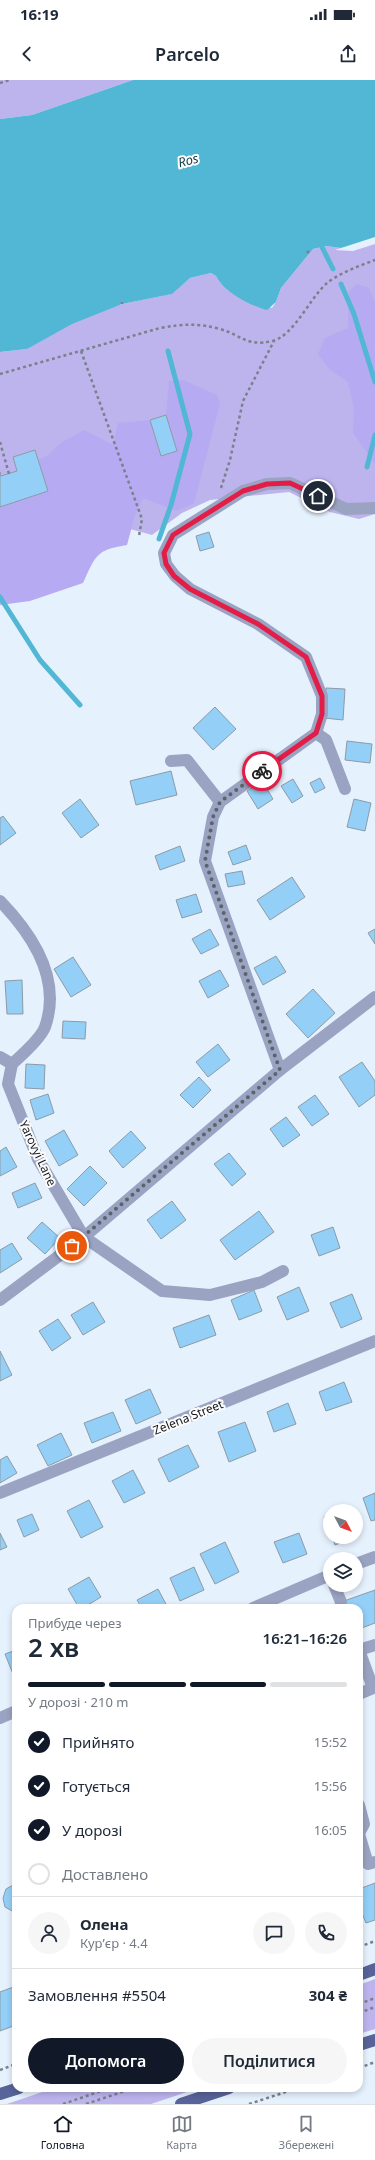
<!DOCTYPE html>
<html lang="uk">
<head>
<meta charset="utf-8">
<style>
	:root { --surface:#fff; --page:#f6f6f7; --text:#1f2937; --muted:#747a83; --line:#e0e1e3; --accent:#111827 }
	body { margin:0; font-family:"Noto Sans",sans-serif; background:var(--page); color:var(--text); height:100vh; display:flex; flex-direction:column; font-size:15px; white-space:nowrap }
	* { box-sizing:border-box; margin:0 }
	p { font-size:13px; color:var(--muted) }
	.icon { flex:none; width:22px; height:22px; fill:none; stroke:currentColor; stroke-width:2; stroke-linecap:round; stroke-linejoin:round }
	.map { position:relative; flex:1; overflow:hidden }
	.drawer { position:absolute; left:12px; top:1524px; width:351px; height:488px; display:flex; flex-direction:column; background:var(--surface); border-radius:12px; box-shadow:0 2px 6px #0003 }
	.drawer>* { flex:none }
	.needle { width:26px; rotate:131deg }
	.fabs { position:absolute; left:323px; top:1424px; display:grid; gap:8px }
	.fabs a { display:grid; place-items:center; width:40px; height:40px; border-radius:50%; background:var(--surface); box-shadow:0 2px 6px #0003; font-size:20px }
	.pin { position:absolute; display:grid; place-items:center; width:34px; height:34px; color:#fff; margin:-17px; border:2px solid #fff; border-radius:50%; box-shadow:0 1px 4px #0007 }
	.courier { position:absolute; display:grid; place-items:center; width:40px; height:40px; margin:-20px; border:3px solid #e11d48; border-radius:50%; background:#fff; color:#222; box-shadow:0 1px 5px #0007 }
	.summary em { font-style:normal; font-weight:600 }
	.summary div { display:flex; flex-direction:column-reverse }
	.summary { display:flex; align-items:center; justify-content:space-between; height:68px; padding:0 16px }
	h1 { font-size:26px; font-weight:600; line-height:30px }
	.bar { display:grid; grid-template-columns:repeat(4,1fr); gap:6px 4px; align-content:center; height:48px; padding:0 16px }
	.bar i { height:5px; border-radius:3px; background:var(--line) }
	.bar .on { background:var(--accent) }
	.bar p { grid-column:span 4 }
	.line { display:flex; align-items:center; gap:10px; padding:0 16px; border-top:1px solid var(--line) }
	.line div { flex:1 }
	.round { display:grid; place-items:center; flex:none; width:42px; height:42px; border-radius:21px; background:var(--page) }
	ol { padding:0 16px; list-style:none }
	li { display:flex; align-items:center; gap:12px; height:44px }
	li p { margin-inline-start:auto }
	li .icon { padding:4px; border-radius:50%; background:var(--accent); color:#fff; stroke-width:4 }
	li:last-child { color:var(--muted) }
	li i { width:22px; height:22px; border:2px solid var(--line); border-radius:50% }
	.cta { display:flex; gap:8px; margin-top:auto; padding:8px 16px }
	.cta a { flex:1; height:46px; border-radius:24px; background:var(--accent); color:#fff; font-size:16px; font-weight:600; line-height:46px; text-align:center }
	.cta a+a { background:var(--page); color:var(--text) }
	.status { display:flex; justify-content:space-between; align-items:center; height:28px; padding:0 20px; background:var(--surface); direction:ltr }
	.status svg { height:11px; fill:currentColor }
	header { display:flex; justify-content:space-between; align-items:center; height:52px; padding:0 16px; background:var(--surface); font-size:18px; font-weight:600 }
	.tab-bar { display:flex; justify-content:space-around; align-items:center; height:56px; border-top:1px solid var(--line); background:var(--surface); font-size:11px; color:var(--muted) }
	.tab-bar a { display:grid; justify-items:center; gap:2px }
	.tab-bar .on { color:var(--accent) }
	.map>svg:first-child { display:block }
	.green { fill:#bdb4ed }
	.forest { fill:#b6aaf2 }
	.water { fill:#51b7d4 }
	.pier { fill:#e6f1fe }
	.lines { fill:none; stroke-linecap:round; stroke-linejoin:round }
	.stream { stroke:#51b7d4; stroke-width:5 }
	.building { fill:#93cff6; stroke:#8d9ba5 }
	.path { stroke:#7a818a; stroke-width:2.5; stroke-dasharray:3 3; stroke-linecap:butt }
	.minor { stroke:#9ba3c2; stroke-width:12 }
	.major { stroke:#576399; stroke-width:12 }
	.done { stroke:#5d636a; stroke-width:4; stroke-dasharray:0 7.2 }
	.route { stroke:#e11d48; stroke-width:5 }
	.labels { text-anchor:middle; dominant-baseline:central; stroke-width:4; stroke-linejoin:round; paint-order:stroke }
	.street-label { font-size:12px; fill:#13161b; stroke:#fdfdfd }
	.water-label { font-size:13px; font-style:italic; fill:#0e3c49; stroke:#fdfdfd }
</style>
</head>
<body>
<div class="status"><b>16:19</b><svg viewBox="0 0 49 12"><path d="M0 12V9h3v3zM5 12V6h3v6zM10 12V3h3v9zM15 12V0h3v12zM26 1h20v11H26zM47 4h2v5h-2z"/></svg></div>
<header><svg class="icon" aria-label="back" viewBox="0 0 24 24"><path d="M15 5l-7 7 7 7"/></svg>Parcelo<svg class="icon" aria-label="share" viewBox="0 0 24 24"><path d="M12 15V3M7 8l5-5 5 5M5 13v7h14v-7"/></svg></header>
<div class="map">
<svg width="375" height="2024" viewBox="0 0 375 2024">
	<rect width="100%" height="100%" fill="#e6f1fe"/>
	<!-- green -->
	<g class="green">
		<polygon points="0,0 133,0 32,35 0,39"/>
		<path d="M 375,163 L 375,434 L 359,439 L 330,432 L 289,412 L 210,420 L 182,433 L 152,455 L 130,449 L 0,511 L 0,272 L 27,269 L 40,251 L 122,224 L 171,214 L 190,198 L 211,193 L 216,196 C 225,214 253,220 272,228 L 276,222 L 281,208 L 313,169 L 326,166 L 341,168 Z"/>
		<polygon points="375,1899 375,1949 359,1954 359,1905"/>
		<polygon points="54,2008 199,2008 151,2024 7,2024"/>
	</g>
	<!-- forest -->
	<g class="forest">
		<polygon points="357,204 369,208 375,223 375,384 353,353 354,329 348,302 330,290 318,274 325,258 348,248 349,211"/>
		<path d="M 183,300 L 217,315 L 220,324 L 194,423 L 177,431 L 143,418 L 135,435 L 127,465 C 96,470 96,475 83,503 L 30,521 L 0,525 L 0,400 L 50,374 L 59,364 L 84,350 L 113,365 L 118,343 L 150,340 L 161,376 L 177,371 L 166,335 L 169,301 Z"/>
	</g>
	<!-- water -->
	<path class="water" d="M 133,0 L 375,0 L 375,163 L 341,168 L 326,166 L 313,169 L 281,208 L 276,222 L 267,230 C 249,225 224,212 216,196 L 211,193 L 190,198 L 172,214 L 122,224 L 72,244 L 27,269 L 0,272 L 0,39 L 32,35 Z"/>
	<!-- pier -->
	<polygon class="pier" points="375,157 375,164 353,171 335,170"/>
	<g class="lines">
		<!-- stream -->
		<g class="stream">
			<polyline points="322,167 333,189"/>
			<polyline points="341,204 354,234 375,302"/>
			<polyline points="367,387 375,355"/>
			<polyline points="159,459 171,425 190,354 168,271"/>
			<polyline points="0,517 40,580 80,625"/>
		</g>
	</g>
	<!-- building -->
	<g class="building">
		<polygon points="166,335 177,371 161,376 150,340"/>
		<polygon points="35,370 48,411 0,427 0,392 1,396 17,391 13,377"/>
		<polygon points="209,452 214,467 200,471 196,456"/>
		<polygon points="326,608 345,609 343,640 324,638"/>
		<polygon points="215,627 236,649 213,670 193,648"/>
		<polygon points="347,661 372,664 370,683 345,680"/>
		<polygon points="171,691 177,715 136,725 130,701"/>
		<polygon points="320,698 325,708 315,713 310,703"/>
		<polygon points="293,699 303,716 292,723 281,706"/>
		<polygon points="262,701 273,719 258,729 247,711"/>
		<polygon points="80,719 99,745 81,758 62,733"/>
		<polygon points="354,719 371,723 365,751 347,747"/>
		<polygon points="3,736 16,753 0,765 0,738"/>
		<polygon points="246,765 251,779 233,785 228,772"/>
		<polygon points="180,766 185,781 160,790 155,776"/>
		<polygon points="242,791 245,804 228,807 225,794"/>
		<polygon points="292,797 305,817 270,840 257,820"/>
		<polygon points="196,814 202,832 182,838 176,820"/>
		<polygon points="210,849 219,865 201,874 192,859"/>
		<polygon points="375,849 375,864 368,853"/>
		<polygon points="276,876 286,892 263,905 254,888"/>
		<polygon points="73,877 91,905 71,917 54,889"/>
		<polygon points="220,890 229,906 208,918 199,901"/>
		<polygon points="22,900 23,934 7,934 5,901"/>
		<polygon points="313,909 335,933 308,958 286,934"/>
		<polygon points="63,941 86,942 85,959 62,958"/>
		<polygon points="218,964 230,980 208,997 196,982"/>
		<polygon points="362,982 375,1001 375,1015 359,1027 339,997"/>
		<polygon points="26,984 45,985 44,1009 25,1008"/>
		<polygon points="199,997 211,1010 193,1028 180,1015"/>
		<polygon points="48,1014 54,1033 36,1040 30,1020"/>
		<polygon points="315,1015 329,1034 312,1046 298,1027"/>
		<polygon points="286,1037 300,1055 283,1067 270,1049"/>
		<polygon points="64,1050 78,1075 59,1086 45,1061"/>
		<polygon points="131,1051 146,1068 123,1088 109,1071"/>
		<polygon points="6,1067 17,1087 0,1096 0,1071"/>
		<polygon points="229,1073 246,1094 232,1106 214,1084"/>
		<polygon points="90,1086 107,1103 84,1126 67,1109"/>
		<polygon points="35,1103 42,1118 18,1128 12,1113"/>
		<polygon points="172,1121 186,1140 161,1159 147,1140"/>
		<polygon points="259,1131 274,1152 235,1180 220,1160"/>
		<polygon points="42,1142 60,1158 45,1174 27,1158"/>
		<polygon points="333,1147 340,1168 319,1176 311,1155"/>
		<polygon points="12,1163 22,1179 0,1193 0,1170"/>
		<polygon points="299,1207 309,1231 287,1240 277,1217"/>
		<polygon points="254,1210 262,1231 239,1240 231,1220"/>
		<polygon points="352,1214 362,1239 341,1248 330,1223"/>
		<polygon points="93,1222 105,1242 83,1255 71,1235"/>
		<polygon points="209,1235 216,1255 180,1268 173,1248"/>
		<polygon points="58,1239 71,1258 52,1271 39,1251"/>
		<polygon points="0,1271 12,1295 0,1301"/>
		<polygon points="344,1302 352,1322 326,1331 319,1312"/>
		<polygon points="150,1309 161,1333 136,1344 125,1320"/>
		<polygon points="288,1323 296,1344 274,1352 267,1332"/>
		<polygon points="113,1332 121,1351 92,1363 84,1343"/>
		<polygon points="245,1342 256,1371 229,1382 218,1352"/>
		<polygon points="61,1353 72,1375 48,1386 37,1365"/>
		<polygon points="188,1365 199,1387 169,1402 158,1379"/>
		<polygon points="7,1376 17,1393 0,1403 0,1380"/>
		<polygon points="133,1390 145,1413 124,1423 112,1401"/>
		<polygon points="375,1413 375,1440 371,1441 363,1418"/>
		<polygon points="89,1420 103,1447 81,1458 67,1431"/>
		<polygon points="32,1434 39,1450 24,1457 17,1440"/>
		<polygon points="330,1435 330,1453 324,1437"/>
		<polygon points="0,1453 7,1467 0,1470"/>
		<polygon points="299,1453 307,1474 283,1483 274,1462"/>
		<polygon points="332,1457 353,1457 353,1458 335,1465"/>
		<polygon points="225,1462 239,1492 215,1504 200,1474"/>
		<polygon points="194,1487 204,1510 180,1521 170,1498"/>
		<polygon points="89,1497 101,1517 83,1528 79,1528 68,1509"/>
		<polygon points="158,1509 168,1528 142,1528 137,1520"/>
		<polygon points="375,1510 375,1543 359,1549 359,1528 324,1528"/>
		<polygon points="16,1570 16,1599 15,1599 5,1574"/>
		<polygon points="375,1803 375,1840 366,1843 359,1826 359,1809"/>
		<polygon points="15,1804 16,1804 16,1833 5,1827 3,1818 6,1809"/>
		<polygon points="16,1906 16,1945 0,1951 0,1912"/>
	</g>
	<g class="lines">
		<!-- path -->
		<g class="path">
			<polyline points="0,3 10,0"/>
			<polyline points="307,171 309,173"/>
			<polyline points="122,222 122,224"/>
			<polyline points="81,271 142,439 139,456"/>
			<path d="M 0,294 L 160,248 C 183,244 198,243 220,249 C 241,255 247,267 272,261 C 293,257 310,218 326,204 C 339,193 359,186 375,180"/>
			<polyline points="0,362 9,394"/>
			<polyline points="221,408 230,380 243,321 274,261"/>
			<polyline points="359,1867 375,1861"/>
			<polyline points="359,1924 375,1918"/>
			<polyline points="359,1933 375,1927"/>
			<polyline points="359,1988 375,1982"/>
			<polyline points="0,1990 16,1984"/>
			<polyline points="63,2024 110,2008"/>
			<polyline points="86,2024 134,2008"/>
			<polyline points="249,2024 298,2008"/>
		</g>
		<!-- minor -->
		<g class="minor">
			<polyline points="316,653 326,660 345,709"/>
			<polyline points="171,681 187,680 220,722"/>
			<path d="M 0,821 C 32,854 62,899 45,947 C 41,958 21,976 12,984"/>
			<polyline points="0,977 12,984 8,1004 38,1079 84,1157 162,1211 210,1215 262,1202 283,1191"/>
			<polyline points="280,990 205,781 213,737 220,722 316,653 322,634 322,616 306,577 258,544 190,509 175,496 166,484 164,473 173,455 243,411 267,404 290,403 346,429 375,428"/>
			<polyline points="0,1220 84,1157 280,990 375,917"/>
			<polyline points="0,1413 375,1261"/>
			<polyline points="356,1484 375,1477"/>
			<polyline points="334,1505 341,1522"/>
			<polyline points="253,1528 330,1495"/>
			<polyline points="359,1614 373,1608 359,1570 375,1565"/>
			<polyline points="0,1638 16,1631"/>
			<polyline points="359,1725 364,1744 359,1753"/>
			<polyline points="359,1754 368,1784 375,1782"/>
		</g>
		<!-- major -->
		<g class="major">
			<polyline points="359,1895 375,1889"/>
			<polyline points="359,1965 375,1960"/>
			<polyline points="0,2014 19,2008"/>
			<polyline points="181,2024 229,2008"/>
		</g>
	</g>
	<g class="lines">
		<!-- done -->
		<polyline class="done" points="72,1166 280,990 205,781 213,737 220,722 262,691"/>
		<!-- route -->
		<polyline class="route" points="262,691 316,653 322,634 322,616 306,577 258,544 190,509 174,496 166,484 164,473 173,455 243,411 267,404 290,403 318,416"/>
	</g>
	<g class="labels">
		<!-- street labels -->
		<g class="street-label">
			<text transform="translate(38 1073) rotate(65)">Yarovyi Lane</text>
			<text transform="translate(188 1337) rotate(-22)">Zelena Street</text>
		</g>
		<!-- water labels -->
		<g class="water-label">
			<text transform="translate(188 80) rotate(-15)">Ros</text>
		</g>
	</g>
</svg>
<div class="fabs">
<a><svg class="needle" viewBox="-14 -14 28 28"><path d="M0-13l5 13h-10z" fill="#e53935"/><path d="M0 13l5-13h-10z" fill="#747a83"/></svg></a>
<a><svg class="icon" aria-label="layers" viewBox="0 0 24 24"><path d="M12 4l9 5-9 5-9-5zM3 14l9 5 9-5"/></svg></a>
</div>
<div class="pin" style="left:72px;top:1166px;background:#ea580c"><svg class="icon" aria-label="bag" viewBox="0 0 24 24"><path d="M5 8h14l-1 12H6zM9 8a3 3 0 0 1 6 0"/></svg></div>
<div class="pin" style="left:318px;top:416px;background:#1f2937"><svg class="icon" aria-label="home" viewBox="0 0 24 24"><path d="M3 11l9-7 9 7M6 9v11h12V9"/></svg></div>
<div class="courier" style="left:262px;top:691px"><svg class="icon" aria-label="bike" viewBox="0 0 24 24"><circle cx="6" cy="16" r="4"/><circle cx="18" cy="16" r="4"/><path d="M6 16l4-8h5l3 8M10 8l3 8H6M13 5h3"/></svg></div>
<section class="drawer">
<div class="summary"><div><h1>2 хв</h1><p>Прибуде через</p></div><em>16:21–16:26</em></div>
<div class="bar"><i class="on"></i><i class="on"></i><i class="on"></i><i></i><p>У дорозі · 210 m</p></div>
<ol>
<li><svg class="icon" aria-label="check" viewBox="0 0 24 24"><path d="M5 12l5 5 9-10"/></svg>Прийнято<p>15:52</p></li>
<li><svg class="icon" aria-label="check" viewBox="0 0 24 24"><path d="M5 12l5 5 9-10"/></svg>Готується<p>15:56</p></li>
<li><svg class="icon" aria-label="check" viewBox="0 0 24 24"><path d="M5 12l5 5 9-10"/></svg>У дорозі<p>16:05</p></li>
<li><i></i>Доставлено</li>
</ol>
<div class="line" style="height:72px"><a class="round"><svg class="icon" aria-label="person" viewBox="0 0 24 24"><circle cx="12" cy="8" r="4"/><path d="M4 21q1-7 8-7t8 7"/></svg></a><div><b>Олена</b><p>Кур’єр · 4.4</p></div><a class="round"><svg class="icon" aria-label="chat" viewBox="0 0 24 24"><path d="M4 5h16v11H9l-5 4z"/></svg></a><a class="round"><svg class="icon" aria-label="phone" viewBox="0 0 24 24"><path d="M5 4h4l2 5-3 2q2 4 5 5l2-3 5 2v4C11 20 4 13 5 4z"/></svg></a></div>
<div class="line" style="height:52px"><div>Замовлення #5504</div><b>304 ₴</b></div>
<div class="cta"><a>Допомога</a><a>Поділитися</a></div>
</section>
</div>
<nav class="tab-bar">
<a class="on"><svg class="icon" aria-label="home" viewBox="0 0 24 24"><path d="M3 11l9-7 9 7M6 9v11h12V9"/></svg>Головна</a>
<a><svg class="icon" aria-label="map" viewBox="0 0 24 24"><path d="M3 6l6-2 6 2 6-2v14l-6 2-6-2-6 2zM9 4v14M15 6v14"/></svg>Карта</a>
<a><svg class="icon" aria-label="saved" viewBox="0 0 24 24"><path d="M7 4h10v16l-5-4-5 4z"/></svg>Збережені</a>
</nav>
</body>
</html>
